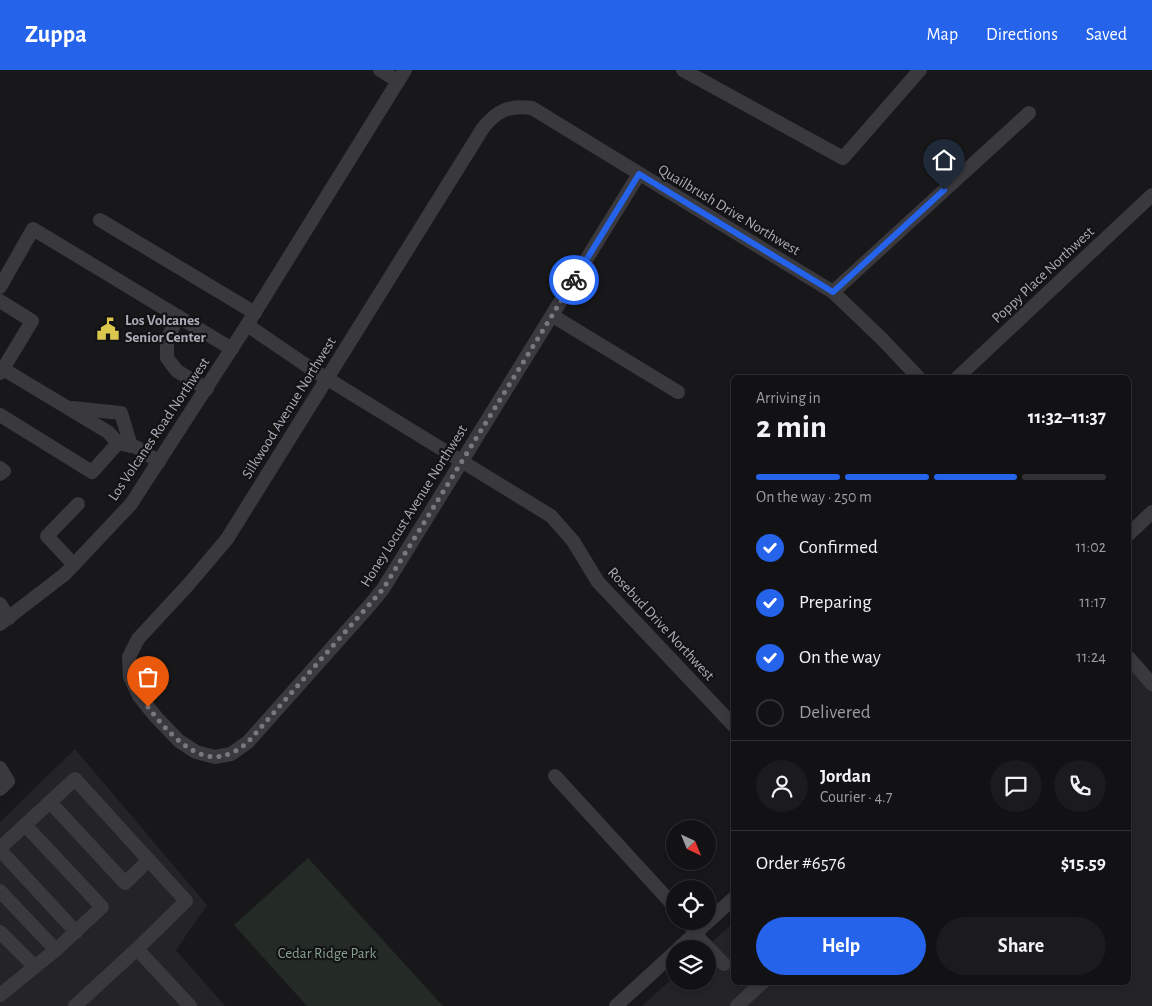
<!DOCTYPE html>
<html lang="en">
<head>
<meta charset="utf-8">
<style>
	:root { --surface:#121113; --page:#1b1a1c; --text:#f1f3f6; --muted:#9c9da0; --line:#313133; --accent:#2563eb }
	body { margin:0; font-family:"Alegreya Sans",sans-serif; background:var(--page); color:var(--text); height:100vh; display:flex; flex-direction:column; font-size:19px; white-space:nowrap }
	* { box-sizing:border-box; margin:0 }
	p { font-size:16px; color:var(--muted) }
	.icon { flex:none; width:28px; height:28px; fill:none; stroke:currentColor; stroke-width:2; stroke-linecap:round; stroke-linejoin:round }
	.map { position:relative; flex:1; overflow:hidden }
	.panel { position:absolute; left:731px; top:305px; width:400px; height:610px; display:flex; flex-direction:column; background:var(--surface); border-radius:8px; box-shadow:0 2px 8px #0003,0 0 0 1px var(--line) }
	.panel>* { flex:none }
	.needle { width:32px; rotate:137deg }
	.controls { position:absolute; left:666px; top:750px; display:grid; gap:10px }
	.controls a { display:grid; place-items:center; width:50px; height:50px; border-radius:50%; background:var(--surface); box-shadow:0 2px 8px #0003,0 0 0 1px var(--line); font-size:25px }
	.pin { position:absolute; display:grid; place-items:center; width:42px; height:42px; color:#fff; margin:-51px -21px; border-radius:50% 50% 50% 0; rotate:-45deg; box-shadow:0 0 5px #0007 }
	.pin .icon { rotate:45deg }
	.courier { position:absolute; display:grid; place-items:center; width:50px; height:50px; margin:-25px; border:4px solid #2563eb; border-radius:50%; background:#fff; color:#222; box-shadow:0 1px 6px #0007 }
	.summary em { font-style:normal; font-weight:700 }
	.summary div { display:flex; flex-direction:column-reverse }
	.summary { display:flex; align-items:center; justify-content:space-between; height:85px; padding:0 25px }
	h1 { font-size:32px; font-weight:700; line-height:38px }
	.bar { display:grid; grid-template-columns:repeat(4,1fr); gap:8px 5px; align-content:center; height:60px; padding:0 25px }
	.bar i { height:6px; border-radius:4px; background:var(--line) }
	.bar .active { background:var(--accent) }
	.bar p { grid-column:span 4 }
	.line { display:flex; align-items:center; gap:12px; padding:0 25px; border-top:1px solid var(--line) }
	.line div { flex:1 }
	.round { display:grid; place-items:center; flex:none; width:52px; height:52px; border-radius:26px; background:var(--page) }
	ol { padding:0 25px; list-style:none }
	li { display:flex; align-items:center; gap:15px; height:55px }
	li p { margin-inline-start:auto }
	li .icon { padding:5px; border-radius:50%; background:var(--accent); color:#fff; stroke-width:4 }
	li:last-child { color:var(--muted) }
	li i { width:28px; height:28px; border:2px solid var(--line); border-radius:50% }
	.cta { display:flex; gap:10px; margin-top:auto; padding:10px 25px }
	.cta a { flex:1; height:58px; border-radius:30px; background:var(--accent); color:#fff; font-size:20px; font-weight:700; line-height:58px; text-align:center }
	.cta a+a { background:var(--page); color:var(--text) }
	header { display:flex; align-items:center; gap:30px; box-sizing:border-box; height:70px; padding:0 25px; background:var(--accent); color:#fff }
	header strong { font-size:24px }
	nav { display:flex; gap:28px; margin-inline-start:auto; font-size:18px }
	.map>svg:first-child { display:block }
	.built { fill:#242326 }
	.green { fill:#242a26 }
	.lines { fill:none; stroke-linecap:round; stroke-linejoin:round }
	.minor { stroke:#39393e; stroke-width:14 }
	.done { stroke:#787880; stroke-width:5; stroke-dasharray:0 9 }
	.route { stroke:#2563eb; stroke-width:6 }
	.labels { text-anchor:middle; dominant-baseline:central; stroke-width:4.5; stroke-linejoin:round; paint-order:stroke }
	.street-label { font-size:15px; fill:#abacb7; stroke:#131214 }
	.poi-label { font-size:15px; font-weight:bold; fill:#abacb7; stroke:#131214; text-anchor:start }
	.park-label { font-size:15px; fill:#85a08c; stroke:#131214 }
</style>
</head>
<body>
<header>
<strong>Zuppa</strong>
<nav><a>Map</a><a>Directions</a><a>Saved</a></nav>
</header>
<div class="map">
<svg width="1152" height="936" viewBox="0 0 1152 936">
	<rect width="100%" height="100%" fill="#181719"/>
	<!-- built -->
	<g class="built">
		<polygon points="1129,579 1152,605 1152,936 642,936 675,906 675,911 708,911 708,879 704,879 734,852 734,912 1129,912"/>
		<polygon points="75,679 207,835 176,880 225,936 0,936 0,752"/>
	</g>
	<!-- green -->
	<polygon class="green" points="308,788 443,936 307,936 234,855"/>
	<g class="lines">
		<!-- minor -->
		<g class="minor">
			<polyline points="380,0 398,11"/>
			<polyline points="683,0 843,88 920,0"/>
			<path d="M 639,104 L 383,519 L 369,536 L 248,672 L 231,684 L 215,687 L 196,682 L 179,671 L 156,647 L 139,626 L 130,607 L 129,587 L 138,569 L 188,515 L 227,469 L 483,58 C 497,40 510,35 532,38 L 833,222 L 883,270 L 919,308"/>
			<polyline points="100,150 255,243"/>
			<polyline points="0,217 33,159 232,279"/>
			<polyline points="833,222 1029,43"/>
			<polyline points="0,231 32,251 3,299"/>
			<polyline points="178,246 167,270 167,288 177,301 207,319"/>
			<polyline points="553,246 678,322"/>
			<polyline points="247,255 313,300 551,446 573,471 598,512 734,656"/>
			<polyline points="0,303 3,299 108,362 118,373"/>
			<polyline points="957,308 1152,125"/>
			<polyline points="72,338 121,343 131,376"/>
			<polyline points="0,345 92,402 118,373 136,377 159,392"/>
			<polyline points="0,398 4,401 0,404"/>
			<polyline points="1129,464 1152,442"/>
			<polyline points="74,495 47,466 78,434"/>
			<polyline points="0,534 9,548"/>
			<polyline points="0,554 65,504 131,434 247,255 405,0"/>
			<polyline points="1129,588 1152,614"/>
			<polyline points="0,698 8,711 0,719"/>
			<polyline points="555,706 675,837"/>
			<polyline points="50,732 125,813 149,790"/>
			<polyline points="0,778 75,709 186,831 137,879 75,936"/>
			<polyline points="0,780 76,862"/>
			<polyline points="0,821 56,880"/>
			<polyline points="688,851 695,864 724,894"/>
			<polyline points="0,862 35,897"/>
			<polyline points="137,879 190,936"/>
			<polyline points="678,879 734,828"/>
			<polyline points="0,925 58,878 102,837 25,755"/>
			<polyline points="616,936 675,882"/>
			<polyline points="737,936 763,912"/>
		</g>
	</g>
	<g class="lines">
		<!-- done -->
		<path class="done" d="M 148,637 C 166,660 198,699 231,683 C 237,681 243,676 248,672 L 383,519 L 574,210"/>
		<!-- route -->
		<polyline class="route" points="574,210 639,104 833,222 944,120"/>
	</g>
	<!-- icons -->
	<defs>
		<symbol id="civic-bare" viewBox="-9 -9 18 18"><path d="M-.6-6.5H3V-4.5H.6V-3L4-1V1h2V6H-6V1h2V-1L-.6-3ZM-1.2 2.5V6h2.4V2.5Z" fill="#dcc84d" stroke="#131214" stroke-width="2.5" paint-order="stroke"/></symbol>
	</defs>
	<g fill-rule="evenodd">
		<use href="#civic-bare" x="92" y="243" width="32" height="32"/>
	</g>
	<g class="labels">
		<!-- street labels -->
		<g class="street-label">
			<text transform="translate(729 140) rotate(31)">Quailbrush Drive Northwest</text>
			<text transform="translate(1043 205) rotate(-43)">Poppy Place Northwest</text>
			<text transform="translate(289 338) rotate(-58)">Silkwood Avenue Northwest</text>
			<text transform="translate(159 359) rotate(-56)">Los Volcanes Road Northwest</text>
			<text transform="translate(414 436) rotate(-58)">Honey Locust Avenue Northwest</text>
			<text transform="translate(661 554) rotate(47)">Rosebud Drive Northwest</text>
		</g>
		<!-- poi labels -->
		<g class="poi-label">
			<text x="125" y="250">Los Volcanes<tspan x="125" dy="17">Senior Center</tspan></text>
		</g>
		<!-- park labels -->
		<g class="park-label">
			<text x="327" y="883">Cedar Ridge Park</text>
		</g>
	</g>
</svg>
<div class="controls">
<a><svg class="needle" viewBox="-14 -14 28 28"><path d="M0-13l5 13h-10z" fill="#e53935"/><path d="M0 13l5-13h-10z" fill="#9c9da0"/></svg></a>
<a><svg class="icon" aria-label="locate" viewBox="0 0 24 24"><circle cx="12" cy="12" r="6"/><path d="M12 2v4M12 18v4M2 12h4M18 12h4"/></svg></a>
<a><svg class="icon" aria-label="layers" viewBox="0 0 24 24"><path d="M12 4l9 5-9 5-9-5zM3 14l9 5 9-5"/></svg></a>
</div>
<div class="pin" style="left:148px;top:637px;background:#ea580c"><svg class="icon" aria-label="bag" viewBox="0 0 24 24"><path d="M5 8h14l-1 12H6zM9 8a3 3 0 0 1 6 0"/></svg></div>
<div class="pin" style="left:944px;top:120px;background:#1f2937"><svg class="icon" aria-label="home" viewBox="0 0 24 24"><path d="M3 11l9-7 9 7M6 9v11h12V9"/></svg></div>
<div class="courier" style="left:574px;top:210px"><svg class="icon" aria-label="bike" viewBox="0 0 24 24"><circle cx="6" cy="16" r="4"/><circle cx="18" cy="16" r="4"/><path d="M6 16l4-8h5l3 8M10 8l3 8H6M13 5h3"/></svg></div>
<section class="panel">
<div class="summary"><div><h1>2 min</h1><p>Arriving in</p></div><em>11:32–11:37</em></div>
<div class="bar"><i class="active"></i><i class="active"></i><i class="active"></i><i></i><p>On the way · 250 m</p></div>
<ol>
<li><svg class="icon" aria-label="check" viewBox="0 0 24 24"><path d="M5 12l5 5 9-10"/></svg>Confirmed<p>11:02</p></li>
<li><svg class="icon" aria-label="check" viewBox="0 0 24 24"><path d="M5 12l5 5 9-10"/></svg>Preparing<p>11:17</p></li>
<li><svg class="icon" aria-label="check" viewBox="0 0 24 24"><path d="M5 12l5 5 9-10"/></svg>On the way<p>11:24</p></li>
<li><i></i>Delivered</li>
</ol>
<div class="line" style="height:90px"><a class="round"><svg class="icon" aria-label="person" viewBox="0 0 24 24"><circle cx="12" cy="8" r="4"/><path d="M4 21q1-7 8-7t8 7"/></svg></a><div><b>Jordan</b><p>Courier · 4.7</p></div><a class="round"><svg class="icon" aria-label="chat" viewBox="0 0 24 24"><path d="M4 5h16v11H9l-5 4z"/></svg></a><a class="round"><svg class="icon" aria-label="phone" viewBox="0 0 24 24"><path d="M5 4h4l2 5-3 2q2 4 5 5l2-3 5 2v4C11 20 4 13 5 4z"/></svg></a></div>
<div class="line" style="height:65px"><div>Order #6576</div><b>$15.59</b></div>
<div class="cta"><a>Help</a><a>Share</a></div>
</section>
</div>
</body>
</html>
